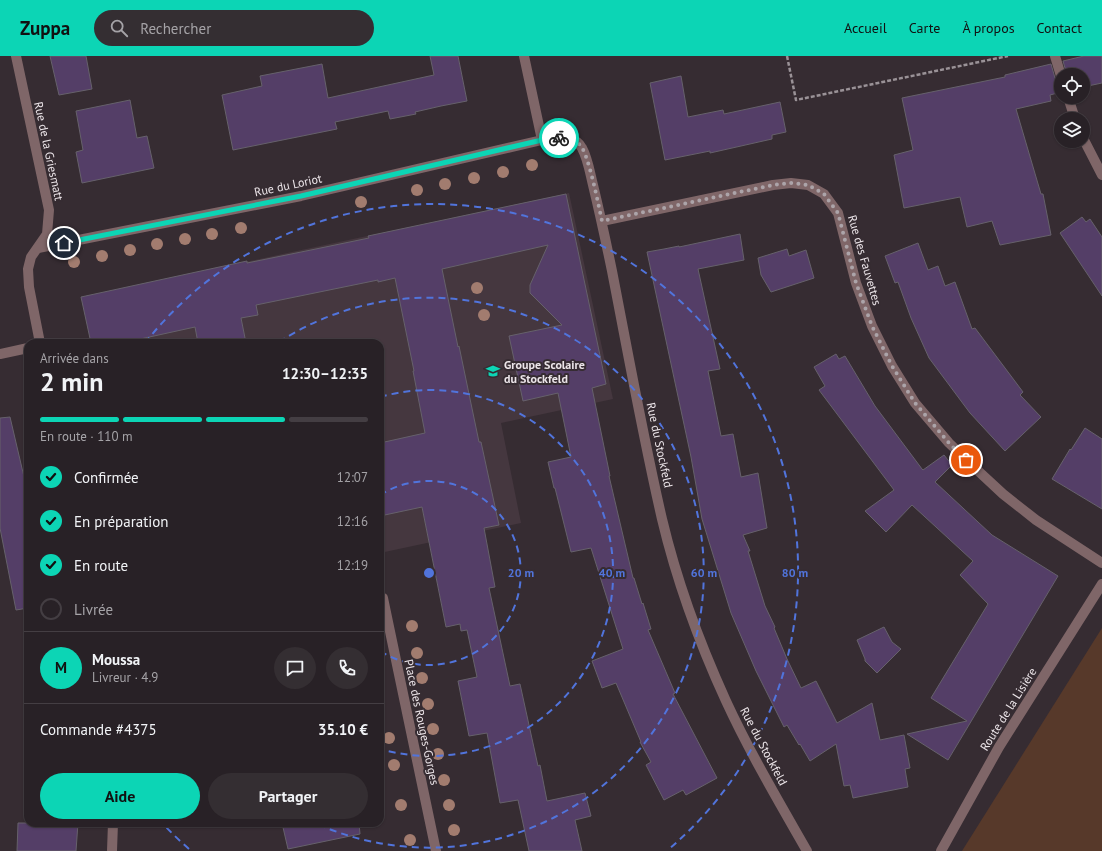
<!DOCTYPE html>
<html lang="fr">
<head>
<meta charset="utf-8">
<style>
	:root { --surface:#282126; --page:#342e32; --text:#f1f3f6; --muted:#a5a3a7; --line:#443e43; --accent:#0cd5b5 }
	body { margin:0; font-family:"PT Sans",sans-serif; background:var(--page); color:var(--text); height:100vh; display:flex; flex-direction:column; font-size:15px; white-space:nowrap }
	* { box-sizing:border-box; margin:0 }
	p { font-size:13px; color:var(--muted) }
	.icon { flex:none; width:22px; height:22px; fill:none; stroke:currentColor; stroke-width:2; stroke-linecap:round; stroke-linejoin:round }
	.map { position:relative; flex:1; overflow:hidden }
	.sheet { position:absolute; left:24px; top:283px; width:360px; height:488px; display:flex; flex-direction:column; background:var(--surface); border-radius:12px; box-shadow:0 1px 3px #0004,0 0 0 1px var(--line) }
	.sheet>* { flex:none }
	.tools { position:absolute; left:1054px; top:12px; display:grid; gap:8px }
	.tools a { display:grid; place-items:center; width:36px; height:36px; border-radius:50%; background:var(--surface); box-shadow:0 1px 3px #0004,0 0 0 1px var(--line); font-size:20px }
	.pin { position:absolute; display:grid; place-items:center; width:34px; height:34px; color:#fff; margin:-17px; border:2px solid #fff; border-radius:50%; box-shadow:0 1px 4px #0007 }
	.courier { position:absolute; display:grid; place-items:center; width:40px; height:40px; margin:-20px; border:3px solid #0cd5b5; border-radius:50%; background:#fff; color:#222; box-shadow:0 1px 5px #0007 }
	.summary em { font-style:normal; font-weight:600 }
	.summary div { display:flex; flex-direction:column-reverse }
	.summary { display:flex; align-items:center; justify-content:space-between; height:68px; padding:0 16px }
	h1 { font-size:26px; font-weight:600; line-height:30px }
	.bar { display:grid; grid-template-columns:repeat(4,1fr); gap:6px 4px; align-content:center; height:48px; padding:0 16px }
	.bar i { height:5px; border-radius:3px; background:var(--line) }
	.bar .on { background:var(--accent) }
	.bar p { grid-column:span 4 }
	.line { display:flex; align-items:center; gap:10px; padding:0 16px; border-top:1px solid var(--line) }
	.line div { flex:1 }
	.round { display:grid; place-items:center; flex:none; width:42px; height:42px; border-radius:21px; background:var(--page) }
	ol { padding:0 16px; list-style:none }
	li { display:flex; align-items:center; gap:12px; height:44px }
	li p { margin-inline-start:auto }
	li .icon { padding:4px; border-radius:50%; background:var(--accent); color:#111; stroke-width:4 }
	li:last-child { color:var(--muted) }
	li i { width:22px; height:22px; border:2px solid var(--line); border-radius:50% }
	.action { display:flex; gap:8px; margin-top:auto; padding:8px 16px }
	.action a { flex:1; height:46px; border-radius:24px; background:var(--accent); color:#111; font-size:16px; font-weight:600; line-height:46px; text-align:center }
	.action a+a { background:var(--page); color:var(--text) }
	header { display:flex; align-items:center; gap:24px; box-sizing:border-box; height:56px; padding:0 20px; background:var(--accent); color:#111 }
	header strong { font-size:19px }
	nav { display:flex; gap:22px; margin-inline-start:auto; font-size:14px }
	.search { width:280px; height:36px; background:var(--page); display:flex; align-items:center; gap:10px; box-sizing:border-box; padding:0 14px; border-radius:22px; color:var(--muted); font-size:15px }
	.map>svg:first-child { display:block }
	.built { fill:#45373f }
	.green { fill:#57392a }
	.building { fill:#543e67; stroke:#66616b }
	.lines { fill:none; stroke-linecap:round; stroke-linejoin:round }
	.path { stroke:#9a9297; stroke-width:2.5; stroke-dasharray:4 2; stroke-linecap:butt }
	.street { stroke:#7f6668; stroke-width:10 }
	.tree { fill:#a27c6f }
	.done { stroke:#aca4a9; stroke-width:4; stroke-dasharray:0 7.2 }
	.route { stroke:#0cd5b5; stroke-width:5 }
	.ring { fill:none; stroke:#5174dc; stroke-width:2; stroke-dasharray:7 5 }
	.labels { text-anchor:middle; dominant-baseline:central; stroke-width:4; stroke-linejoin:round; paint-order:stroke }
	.street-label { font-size:12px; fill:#ece5e9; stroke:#362c32 }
	.poi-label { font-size:12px; font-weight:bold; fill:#ece5e9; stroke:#362c32; text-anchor:start }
	.centre { fill:#5174dc; stroke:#362c32; stroke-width:2 }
	.ring-label { font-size:12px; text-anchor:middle; font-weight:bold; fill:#5174dc; stroke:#362c32; stroke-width:4; stroke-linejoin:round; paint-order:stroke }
</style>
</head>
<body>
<header>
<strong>Zuppa</strong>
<div class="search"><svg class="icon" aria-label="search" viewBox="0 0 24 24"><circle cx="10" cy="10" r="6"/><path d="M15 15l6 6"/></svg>Rechercher</div>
<nav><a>Accueil</a><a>Carte</a><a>À propos</a><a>Contact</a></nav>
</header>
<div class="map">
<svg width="1102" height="795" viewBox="0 0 1102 795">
	<rect width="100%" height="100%" fill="#362c32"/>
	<!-- built -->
	<polygon class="built" points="569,137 613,343 501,367 521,467 380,497 380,287 91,287 81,241"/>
	<!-- green -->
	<polygon class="green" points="1102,572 1102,795 962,795"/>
	<!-- building -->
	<g class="building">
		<polygon points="50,0 86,0 92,33 59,39"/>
		<polygon points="430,0 458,0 467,45 441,50 415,56 416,58 390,63 388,55 335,66 337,73 233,94 222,39 262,30 260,20 322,8 328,42 434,19"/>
		<polygon points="1084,0 1102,0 1102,27 1083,31 1083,19 1067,19 1063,5"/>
		<polygon points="1051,8 1055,22 1057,25 1061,26 1061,36 1050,39 1051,45 1016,53 1041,138 1043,138 1051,179 1000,189 992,165 967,171 960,141 904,152 894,99 913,94 902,42 1005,21 1005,19"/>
		<polygon points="681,20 688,61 723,54 724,58 780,46 786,76 772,79 772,83 710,97 710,95 665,104 650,27"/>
		<polygon points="130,44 137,82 147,80 154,112 82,127 76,96 83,94 76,55"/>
		<polygon points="566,138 606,328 592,332 610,420 609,420 633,522 634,522 642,548 643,547 651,573 648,574 675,637 673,638 717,722 686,739 683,734 664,744 646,709 651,706 640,686 641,686 616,627 602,632 592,605 623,593 591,492 571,496 555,432 554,432 548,406 571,401 558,337 523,345 509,280 562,269 530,237 530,229 548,189 442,213 458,291 459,290 479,386 481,386 499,469 484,472 495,531 489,532 510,630 520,628 538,710 540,709 547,745 585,737 591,760 575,764 582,795 529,795 518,744 500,747 487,677 469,680 458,625 477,621 467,574 461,575 460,568 446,571 422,451 380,460 380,387 425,377 413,315 414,315 395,222 378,226 378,224 256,249 258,259 241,262 246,287 198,287 195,271 122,287 91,287 81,241 247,205 247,207 311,194 369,182 368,180"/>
		<polygon points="1082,161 1086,166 1090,163 1102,181 1102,240 1060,177"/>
		<polygon points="740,178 744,204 698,213 720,313 708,315 721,380 733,378 741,421 758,417 767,472 743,479 750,495 748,495 765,550 775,571 774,572 787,603 801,632 816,625 837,667 872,647 880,684 904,679 910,712 905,713 908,731 853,742 850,729 844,730 836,688 810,705 800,688 799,689 787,669 784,671 756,615 731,557 702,463 691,401 647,196 664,193 679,190 679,191"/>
		<polygon points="918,187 928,214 938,210 945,230 955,226 972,273 975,272 1023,336 1020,339 1041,361 1005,395 970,357 929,302 911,262 898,226 895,227 885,200"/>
		<polygon points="787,193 789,200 806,194 814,222 771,236 761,219 758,202"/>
		<polygon points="836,298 839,303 845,300 875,350 922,413 923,414 944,399 952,409 935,426 992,479 1058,520 948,704 907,678 967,665 931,642 988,548 960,519 973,505 912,449 886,476 865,455 894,434 819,334 825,330 814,311"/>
		<polygon points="10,361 28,438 28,552 16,554 0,472 0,362"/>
		<polygon points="1085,372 1102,383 1102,453 1052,423 1070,393 1071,394"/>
		<polygon points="884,571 892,586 901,593 877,617 865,605 865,603 857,584"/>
		<polygon points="18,767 78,767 76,795 17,795"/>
		<polygon points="282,767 359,767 360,778 288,793"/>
	</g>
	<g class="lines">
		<!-- path -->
		<polyline class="path" points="787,0 796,44 1008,0"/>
		<!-- street -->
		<g class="street">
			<polyline points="16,0 49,154 47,178 31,201 28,213 29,231 40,287"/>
			<path d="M 524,0 L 542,84 C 555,83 575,78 582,92 C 588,103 590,117 593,129 C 600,158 606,186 612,215 C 628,297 643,381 662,463 C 677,526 699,586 726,645 C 750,697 779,746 807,795"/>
			<polyline points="1055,0 1061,20"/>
			<polyline points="1068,41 1075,63"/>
			<polyline points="1083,82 1102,119"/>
			<polyline points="602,165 773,129 791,127 808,129 824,138 838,157 856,227 872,270 892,310 915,347 949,387 975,412 1003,438 1036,464 1102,507"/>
			<polyline points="38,192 301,140 542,84"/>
			<polyline points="0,298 28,292"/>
			<polyline points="383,542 436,795"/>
			<polyline points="112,795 113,767"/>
			<polyline points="941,795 999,691 1102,528"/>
		</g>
	</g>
	<!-- trees -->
	<g class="tree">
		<circle cx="532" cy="109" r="6"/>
		<circle cx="503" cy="116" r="6"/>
		<circle cx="474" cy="122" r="6"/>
		<circle cx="445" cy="128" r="6"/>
		<circle cx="417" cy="134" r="6"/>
		<circle cx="361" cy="146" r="6"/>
		<circle cx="241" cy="172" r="6"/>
		<circle cx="212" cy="178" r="6"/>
		<circle cx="185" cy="183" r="6"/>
		<circle cx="157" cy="188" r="6"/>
		<circle cx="130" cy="194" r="6"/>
		<circle cx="102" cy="200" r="6"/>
		<circle cx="74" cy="206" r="6"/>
		<circle cx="477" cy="232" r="6"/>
		<circle cx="484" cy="259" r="6"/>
		<circle cx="412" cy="570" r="6"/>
		<circle cx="417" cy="597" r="6"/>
		<circle cx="422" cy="622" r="6"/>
		<circle cx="428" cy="648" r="6"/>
		<circle cx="433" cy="673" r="6"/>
		<circle cx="389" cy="682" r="6"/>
		<circle cx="438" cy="698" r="6"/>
		<circle cx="394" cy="709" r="6"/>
		<circle cx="444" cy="724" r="6"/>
		<circle cx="401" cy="749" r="6"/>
		<circle cx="449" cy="749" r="6"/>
		<circle cx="454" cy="774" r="6"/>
		<circle cx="410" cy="784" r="6"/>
	</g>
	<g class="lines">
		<!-- done -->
		<path class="done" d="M 559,82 C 566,83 573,83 579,88 C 588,94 599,152 602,165 L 773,129 L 791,127 L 808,129 L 824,138 L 838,157 L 856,227 L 872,270 L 892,310 L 915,347 L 949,387 L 966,404"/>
		<!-- route -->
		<polyline class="route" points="64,187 301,140 542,84 559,82"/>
	</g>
	<!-- distance rings -->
	<g class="ring">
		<path d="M380 439A92 92 0 1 1 380 595"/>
		<path d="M380 341A183 183 0 1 1 380 693"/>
		<path d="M279 286A275 275 0 1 1 315 767"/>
		<path d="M189 793A366 366 0 0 1 164 769M145 287A366 366 0 1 1 669 793"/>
	</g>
	<!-- icons -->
	<defs>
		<symbol id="school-bare" viewBox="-9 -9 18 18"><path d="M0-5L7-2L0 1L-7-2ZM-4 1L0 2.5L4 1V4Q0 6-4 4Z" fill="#0cd5b5" stroke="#362c32" stroke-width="2.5" paint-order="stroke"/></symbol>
	</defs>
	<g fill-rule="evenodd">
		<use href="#school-bare" x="483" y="305" width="20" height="20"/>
	</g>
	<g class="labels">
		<!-- street labels -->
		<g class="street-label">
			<text transform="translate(49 95) rotate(78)">Rue de la Griesmatt</text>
			<text transform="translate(288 129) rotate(-12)">Rue du Loriot</text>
			<text transform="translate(865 204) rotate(74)">Rue des Fauvettes</text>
			<text transform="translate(660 389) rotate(78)">Rue du Stockfeld</text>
			<text transform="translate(1008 653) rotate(-58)">Route de la Lisière</text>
			<text transform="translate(422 666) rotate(78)">Place des Rouges-Gorges</text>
			<text transform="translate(764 690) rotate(62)">Rue du Stockfeld</text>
		</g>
		<!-- poi labels -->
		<g class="poi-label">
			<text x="504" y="308">Groupe Scolaire<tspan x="504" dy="14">du Stockfeld</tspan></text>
		</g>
	</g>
	<circle cx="429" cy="517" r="6" class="centre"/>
	<g class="ring-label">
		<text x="521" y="521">20 m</text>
		<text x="612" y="521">40 m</text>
		<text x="704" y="521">60 m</text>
		<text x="795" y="521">80 m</text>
	</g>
</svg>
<div class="tools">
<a><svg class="icon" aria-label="locate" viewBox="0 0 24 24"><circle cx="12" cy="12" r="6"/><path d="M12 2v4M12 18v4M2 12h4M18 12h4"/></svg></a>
<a><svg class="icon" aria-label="layers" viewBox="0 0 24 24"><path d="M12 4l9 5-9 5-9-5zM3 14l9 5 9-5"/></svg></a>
</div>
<div class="pin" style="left:966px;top:404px;background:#ea580c"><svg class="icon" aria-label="bag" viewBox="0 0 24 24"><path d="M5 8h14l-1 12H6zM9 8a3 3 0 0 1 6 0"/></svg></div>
<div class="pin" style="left:64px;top:187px;background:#1f2937"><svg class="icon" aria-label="home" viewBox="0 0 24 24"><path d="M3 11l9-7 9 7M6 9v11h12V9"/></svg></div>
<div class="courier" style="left:559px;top:82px"><svg class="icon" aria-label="bike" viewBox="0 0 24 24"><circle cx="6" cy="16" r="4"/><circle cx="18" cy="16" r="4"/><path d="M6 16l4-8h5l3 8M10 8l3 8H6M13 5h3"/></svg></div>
<section class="sheet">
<div class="summary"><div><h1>2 min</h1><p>Arrivée dans</p></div><em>12:30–12:35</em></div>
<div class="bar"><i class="on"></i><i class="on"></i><i class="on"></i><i></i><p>En route · 110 m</p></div>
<ol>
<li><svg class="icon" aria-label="check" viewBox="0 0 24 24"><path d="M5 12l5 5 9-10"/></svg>Confirmée<p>12:07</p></li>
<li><svg class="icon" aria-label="check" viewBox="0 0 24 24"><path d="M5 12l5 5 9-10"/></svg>En préparation<p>12:16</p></li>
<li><svg class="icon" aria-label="check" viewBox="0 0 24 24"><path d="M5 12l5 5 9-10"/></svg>En route<p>12:19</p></li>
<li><i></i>Livrée</li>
</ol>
<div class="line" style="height:72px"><b class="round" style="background:var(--accent);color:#111">M</b><div><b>Moussa</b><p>Livreur · 4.9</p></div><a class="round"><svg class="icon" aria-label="chat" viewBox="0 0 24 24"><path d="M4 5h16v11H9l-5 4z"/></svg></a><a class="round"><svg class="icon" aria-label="phone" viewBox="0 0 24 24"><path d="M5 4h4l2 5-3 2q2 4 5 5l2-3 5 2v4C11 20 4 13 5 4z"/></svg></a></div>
<div class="line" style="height:52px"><div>Commande #4375</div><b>35.10 €</b></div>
<div class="action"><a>Aide</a><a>Partager</a></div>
</section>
</div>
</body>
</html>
